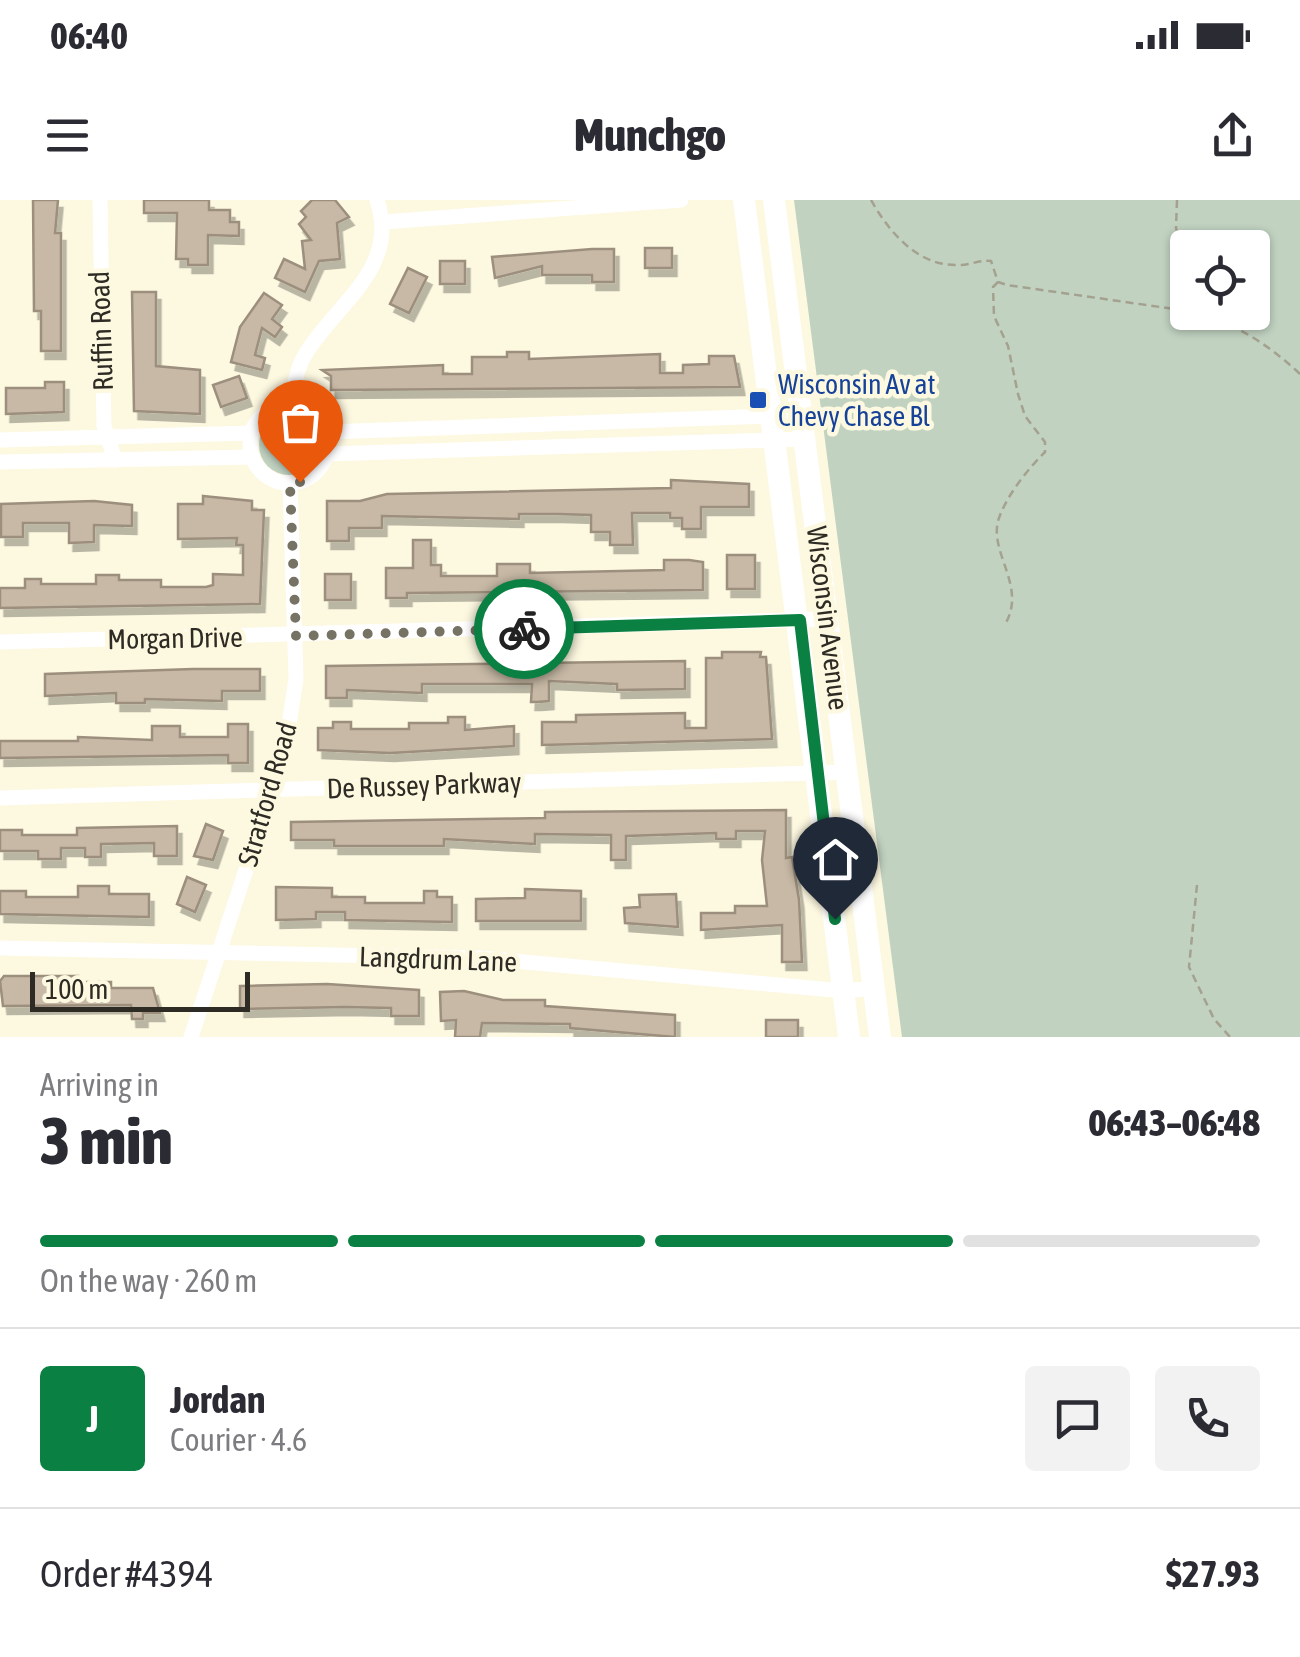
<!DOCTYPE html>
<html lang="en">
<head>
<meta charset="utf-8">
<style>
	:root { --surface:#fff; --page:#f2f2f3; --text:#2b2b33; --muted:#7c7c81; --line:#e1e1e2; --accent:#0b8043 }
	body { margin:0; font-family:"Asap Condensed",sans-serif; background:var(--page); color:var(--text); height:100vh; display:flex; flex-direction:column; font-size:38px; white-space:nowrap }
	* { box-sizing:border-box; margin:0 }
	p { font-size:32px; color:var(--muted) }
	.icon { flex:none; width:55px; height:55px; fill:none; stroke:currentColor; stroke-width:2; stroke-linecap:round; stroke-linejoin:round }
	.map { position:relative; height:837px; overflow:hidden }
	.details { display:flex; flex-direction:column; background:var(--surface); flex:1 }
	.details>* { flex:none }
	.buttons { position:absolute; left:1170px; top:30px; display:grid; gap:20px }
	.buttons a { display:grid; place-items:center; width:100px; height:100px; border-radius:10px; background:var(--surface); box-shadow:0 2px 8px #0004; font-size:50px }
	.scale { position:absolute; left:30px; bottom:25px; width:220px; box-sizing:border-box; padding-left:10px; border:5px solid #2d2b23; border-top:0; font-size:28px; line-height:35px; white-space:nowrap; color:#2d2b23; -webkit-text-stroke:8px #fdf8e0; paint-order:stroke }
	.pin { position:absolute; display:grid; place-items:center; width:85px; height:85px; color:#fff; margin:-102px -42px; border-radius:50% 50% 50% 0; rotate:-45deg; box-shadow:0 0 10px #0007 }
	.pin .icon { rotate:45deg }
	.courier { position:absolute; display:grid; place-items:center; width:100px; height:100px; margin:-50px; border:8px solid #0b8043; border-radius:50%; background:#fff; color:#222; box-shadow:0 2px 12px #0007 }
	.headline em { font-style:normal; font-weight:800 }
	.headline div { display:flex; flex-direction:column-reverse }
	.headline { display:flex; align-items:center; justify-content:space-between; height:170px; padding:0 40px }
	h1 { font-size:65px; font-weight:800; line-height:75px }
	.bar { display:grid; grid-template-columns:repeat(4,1fr); gap:15px 10px; align-content:center; height:120px; padding:0 40px }
	.bar i { height:12px; border-radius:8px; background:var(--line) }
	.bar .active { background:var(--accent) }
	.bar p { grid-column:span 4 }
	.line { display:flex; align-items:center; gap:25px; padding:0 40px; border-top:2px solid var(--line) }
	.line div { flex:1 }
	.round { display:grid; place-items:center; flex:none; width:105px; height:105px; border-radius:10px; background:var(--page) }
	.status { display:flex; justify-content:space-between; align-items:center; height:70px; padding:0 50px; background:var(--surface); direction:ltr }
	.status svg { height:28px; fill:currentColor }
	header { display:flex; justify-content:space-between; align-items:center; height:130px; padding:0 40px; background:var(--surface); font-size:45px; font-weight:800 }
	.map>svg:first-child { display:block }
	.green { fill:#c1d2c1; fill-rule:evenodd }
	.building { fill:#c7b9a5; stroke:#9d8f7d; stroke-width:2.5; filter:url(#shadow) }
	.lines { fill:none; stroke-linecap:round; stroke-linejoin:round }
	.path { stroke:#a4a18f; stroke-width:2.5; stroke-dasharray:8 5; stroke-linecap:butt }
	.street { stroke:#fff; stroke-width:15 }
	.primary { stroke:#fff; stroke-width:22 }
	.done { stroke:#767365; stroke-width:10; stroke-dasharray:0 18 }
	.route { stroke:#0b8043; stroke-width:12 }
	.transit-dot { fill:#1a4fb4; stroke:#fdf8e0; stroke-width:4 }
	.labels { text-anchor:middle; dominant-baseline:central; stroke-width:9; stroke-linejoin:round; paint-order:stroke }
	.street-label { font-size:28px; fill:#2d2b23; stroke:#fdf8e0 }
	.transit-label { font-size:28px; fill:#164399; stroke:#fdf8e0; text-anchor:start }
</style>
</head>
<body>
<div class="status"><b>06:40</b><svg viewBox="0 0 49 12"><path d="M0 12V9h3v3zM5 12V6h3v6zM10 12V3h3v9zM15 12V0h3v12zM26 1h20v11H26zM47 4h2v5h-2z"/></svg></div>
<header><svg class="icon" aria-label="menu" viewBox="0 0 24 24"><path d="M4 6h16M4 12h16M4 18h16"/></svg>Munchgo<svg class="icon" aria-label="share" viewBox="0 0 24 24"><path d="M12 15V3M7 8l5-5 5 5M5 13v7h14v-7"/></svg></header>
<div class="map">
<svg width="1300" height="837" viewBox="0 0 1300 837">
	<defs>
		<filter id="shadow"><feDropShadow dx="4.5" dy="8" stdDeviation="0" flood-color="#0004"/></filter>
	</defs>
	<rect width="100%" height="100%" fill="#fdf8e0"/>
	<!-- green -->
	<g class="green">
		<path d="M 794,0 L 1300,0 L 1300,837 L 902,837 ZM 1188,48 L 1252,48 L 1252,112 L 1188,112 Z"/>
		<circle cx="289" cy="245" r="30"/>
	</g>
	<!-- building -->
	<g class="building">
		<polygon points="33,0 58,0 55,33 61,33 61,151 41,151 41,111 34,111"/>
		<polygon points="144,0 209,0 209,10 230,10 230,22 239,22 239,36 208,35 208,65 188,65 188,59 176,59 177,13 144,13"/>
		<polygon points="312,0 335,0 349,17 337,23 340,59 319,61 305,92 275,78 284,59 305,69 302,41 311,40 299,24 306,17 301,11"/>
		<rect x="645" y="48" width="27" height="20"/>
		<polygon points="592,49 614,49 614,82 592,82 592,75 542,75 542,66 495,78 492,57"/>
		<rect x="440" y="61" width="25" height="23"/>
		<polygon points="408,68 427,77 409,113 390,104"/>
		<polygon points="132,92 156,92 156,166 200,170 200,214 134,211"/>
		<polygon points="264,93 282,105 272,119 282,127 275,137 262,128 255,155 265,158 262,170 231,162 240,127"/>
		<polygon points="507,152 529,152 529,159 660,154 660,173 683,173 683,165 709,164 709,156 734,156 740,187 331,190 331,176 322,170 443,165 443,174 472,174 472,157 507,157"/>
		<polygon points="239,176 247,198 221,207 213,185"/>
		<polygon points="45,182 64,182 64,212 6,214 6,188 45,188"/>
		<polygon points="671,280 749,284 749,307 701,307 701,329 682,329 682,318 670,318 670,313 632,313 633,345 610,345 610,332 591,332 591,315 558,314 519,314 519,319 382,316 382,328 349,328 349,341 327,341 327,301 360,301 387,294 671,288"/>
		<polygon points="203,296 252,301 252,310 264,310 260,404 0,408 0,388 25,388 25,379 41,379 41,384 96,384 96,375 119,375 119,380 161,380 161,387 206,387 213,385 213,374 243,375 243,345 236,345 237,338 178,339 178,304 203,304"/>
		<polygon points="94,301 132,305 132,326 94,325 94,342 69,343 69,323 23,323 23,337 1,337 1,304"/>
		<polygon points="413,340 431,340 431,365 441,365 441,376 497,376 497,364 530,364 530,373 664,370 664,360 689,360 703,362 703,390 407,393 407,398 386,398 386,368 413,368"/>
		<rect x="727" y="355" width="28" height="34"/>
		<rect x="325" y="374" width="26" height="26"/>
		<polygon points="722,452 761,452 760,457 766,457 772,539 542,545 542,522 576,522 576,515 685,513 685,528 706,528 706,458 722,458"/>
		<polygon points="685,461 685,489 617,490 617,484 549,481 549,501 537,502 531,502 532,484 422,484 422,493 347,490 347,498 326,498 326,466"/>
		<polygon points="193,469 260,469 260,491 222,491 222,501 145,499 145,503 116,503 116,493 45,496 45,474"/>
		<polygon points="448,517 465,517 465,530 514,526 514,546 390,553 318,550 318,528 333,528 333,522 351,522 351,529 409,529 409,523 448,523"/>
		<polygon points="228,524 248,524 248,563 228,563 228,555 0,558 0,541 78,541 78,537 152,540 152,526 180,526 180,537 228,537"/>
		<polygon points="786,610 786,658 792,657 799,700 802,762 782,762 782,725 701,730 701,713 735,713 735,706 767,706 762,660 765,631 736,631 736,639 716,639 716,633 626,636 626,660 611,660 611,635 535,634 535,644 444,639 444,646 334,646 334,640 291,640 291,622 545,618 545,612"/>
		<polygon points="206,624 223,631 213,660 194,656"/>
		<polygon points="177,626 177,656 154,656 154,643 101,644 101,657 85,657 85,648 61,648 61,659 38,659 38,651 0,651 0,630 22,630 22,635 77,635 77,628"/>
		<polygon points="187,677 206,685 195,712 177,704"/>
		<polygon points="78,686 109,686 109,694 149,694 149,717 0,714 0,691 26,691 26,697 78,697"/>
		<polygon points="276,687 332,688 332,697 365,697 365,703 424,703 424,691 437,691 437,697 452,697 452,722 345,720 345,712 316,712 316,719 276,720"/>
		<polygon points="525,689 581,691 581,721 476,721 476,699 525,698"/>
		<polygon points="676,694 678,727 625,723 624,708 640,707 639,695"/>
		<polygon points="4,776 78,776 77,782 111,782 111,788 153,788 160,813 143,813 143,819 132,819 131,805 3,806 0,781"/>
		<polygon points="327,784 419,790 419,816 391,816 391,808 346,807 240,809 240,786"/>
		<polygon points="464,791 503,800 545,800 545,806 675,815 675,837 570,828 570,824 482,823 480,837 455,837 456,820 441,821 440,792"/>
		<rect x="766" y="820" width="32" height="17"/>
	</g>
	<g class="lines">
		<!-- path -->
		<g class="path">
			<path d="M 871,0 C 889,32 918,67 959,65 C 970,65 979,60 991,61 L 998,82 L 1007,85 L 1188,111"/>
			<polyline points="1177,0 1176,28 1184,56 1181,108"/>
			<path d="M 998,82 L 993,87 L 994,116 L 1008,146 L 1018,194 L 1025,216 L 1045,242 L 1045,252 C 1028,269 1007,295 999,318 C 987,352 1029,387 1004,426"/>
			<path d="M 1193,112 C 1234,122 1269,145 1300,174"/>
			<polyline points="1197,685 1189,767 1214,819 1230,837"/>
		</g>
		<!-- street -->
		<g class="street">
			<polyline points="100,0 104,226 115,260"/>
			<polyline points="383,22 681,0"/>
			<circle cx="289" cy="244" r="39"/>
			<path d="M 291,205 C 294,187 296,169 306,153 C 337,103 400,68 377,0"/>
			<polyline points="327,232 802,215"/>
			<polyline points="0,240 251,233"/>
			<polyline points="328,254 805,239"/>
			<polyline points="0,262 252,257"/>
			<polyline points="0,442 829,419"/>
			<polyline points="0,598 847,572"/>
			<polyline points="0,748 481,758 844,791 874,788"/>
			<polyline points="191,837 285,551 296,479 290,284"/>
		</g>
		<!-- primary -->
		<g class="primary">
			<polyline points="744,0 849,837"/>
			<polyline points="774,0 880,837"/>
		</g>
	</g>
	<g class="lines">
		<!-- done -->
		<polyline class="done" points="300,282 290,284 296,436 524,429"/>
		<!-- route -->
		<polyline class="route" points="524,429 800,420 835,719"/>
	</g>
	<!-- markers -->
	<rect class="transit-dot" x="748" y="190" width="20" height="20" rx="5"/>
	<g class="labels">
		<!-- street labels -->
		<g class="street-label">
			<text transform="translate(101 131) rotate(-92)">Ruffin Road</text>
			<text transform="translate(828 418) rotate(83)">Wisconsin Avenue</text>
			<text transform="translate(175 438) rotate(-1)">Morgan Drive</text>
			<text transform="translate(424 585) rotate(-2)">De Russey Parkway</text>
			<text transform="translate(267 594) rotate(-74)">Stratford Road</text>
			<text transform="translate(438 759) rotate(2)">Langdrum Lane</text>
		</g>
		<!-- transit labels -->
		<g class="transit-label">
			<text x="778" y="184">Wisconsin Av at<tspan x="778" dy="32">Chevy Chase Bl</tspan></text>
		</g>
	</g>
</svg>
<div class="buttons">
<a><svg class="icon" aria-label="locate" viewBox="0 0 24 24"><circle cx="12" cy="12" r="6"/><path d="M12 2v4M12 18v4M2 12h4M18 12h4"/></svg></a>
</div>
<div class="scale">100 m</div>
<div class="pin" style="left:300px;top:282px;background:#ea580c"><svg class="icon" aria-label="bag" viewBox="0 0 24 24"><path d="M5 8h14l-1 12H6zM9 8a3 3 0 0 1 6 0"/></svg></div>
<div class="pin" style="left:835px;top:719px;background:#1f2937"><svg class="icon" aria-label="home" viewBox="0 0 24 24"><path d="M3 11l9-7 9 7M6 9v11h12V9"/></svg></div>
<div class="courier" style="left:524px;top:429px"><svg class="icon" aria-label="bike" viewBox="0 0 24 24"><circle cx="6" cy="16" r="4"/><circle cx="18" cy="16" r="4"/><path d="M6 16l4-8h5l3 8M10 8l3 8H6M13 5h3"/></svg></div>
</div>
<section class="details">
<div class="headline"><div><h1>3 min</h1><p>Arriving in</p></div><em>06:43–06:48</em></div>
<div class="bar"><i class="active"></i><i class="active"></i><i class="active"></i><i></i><p>On the way · 260 m</p></div>
<div class="line" style="height:180px"><b class="round" style="background:var(--accent);color:#fff">J</b><div><b>Jordan</b><p>Courier · 4.6</p></div><a class="round"><svg class="icon" aria-label="chat" viewBox="0 0 24 24"><path d="M4 5h16v11H9l-5 4z"/></svg></a><a class="round"><svg class="icon" aria-label="phone" viewBox="0 0 24 24"><path d="M5 4h4l2 5-3 2q2 4 5 5l2-3 5 2v4C11 20 4 13 5 4z"/></svg></a></div>
<div class="line" style="height:130px"><div>Order #4394</div><b>$27.93</b></div>
</section>
</body>
</html>
